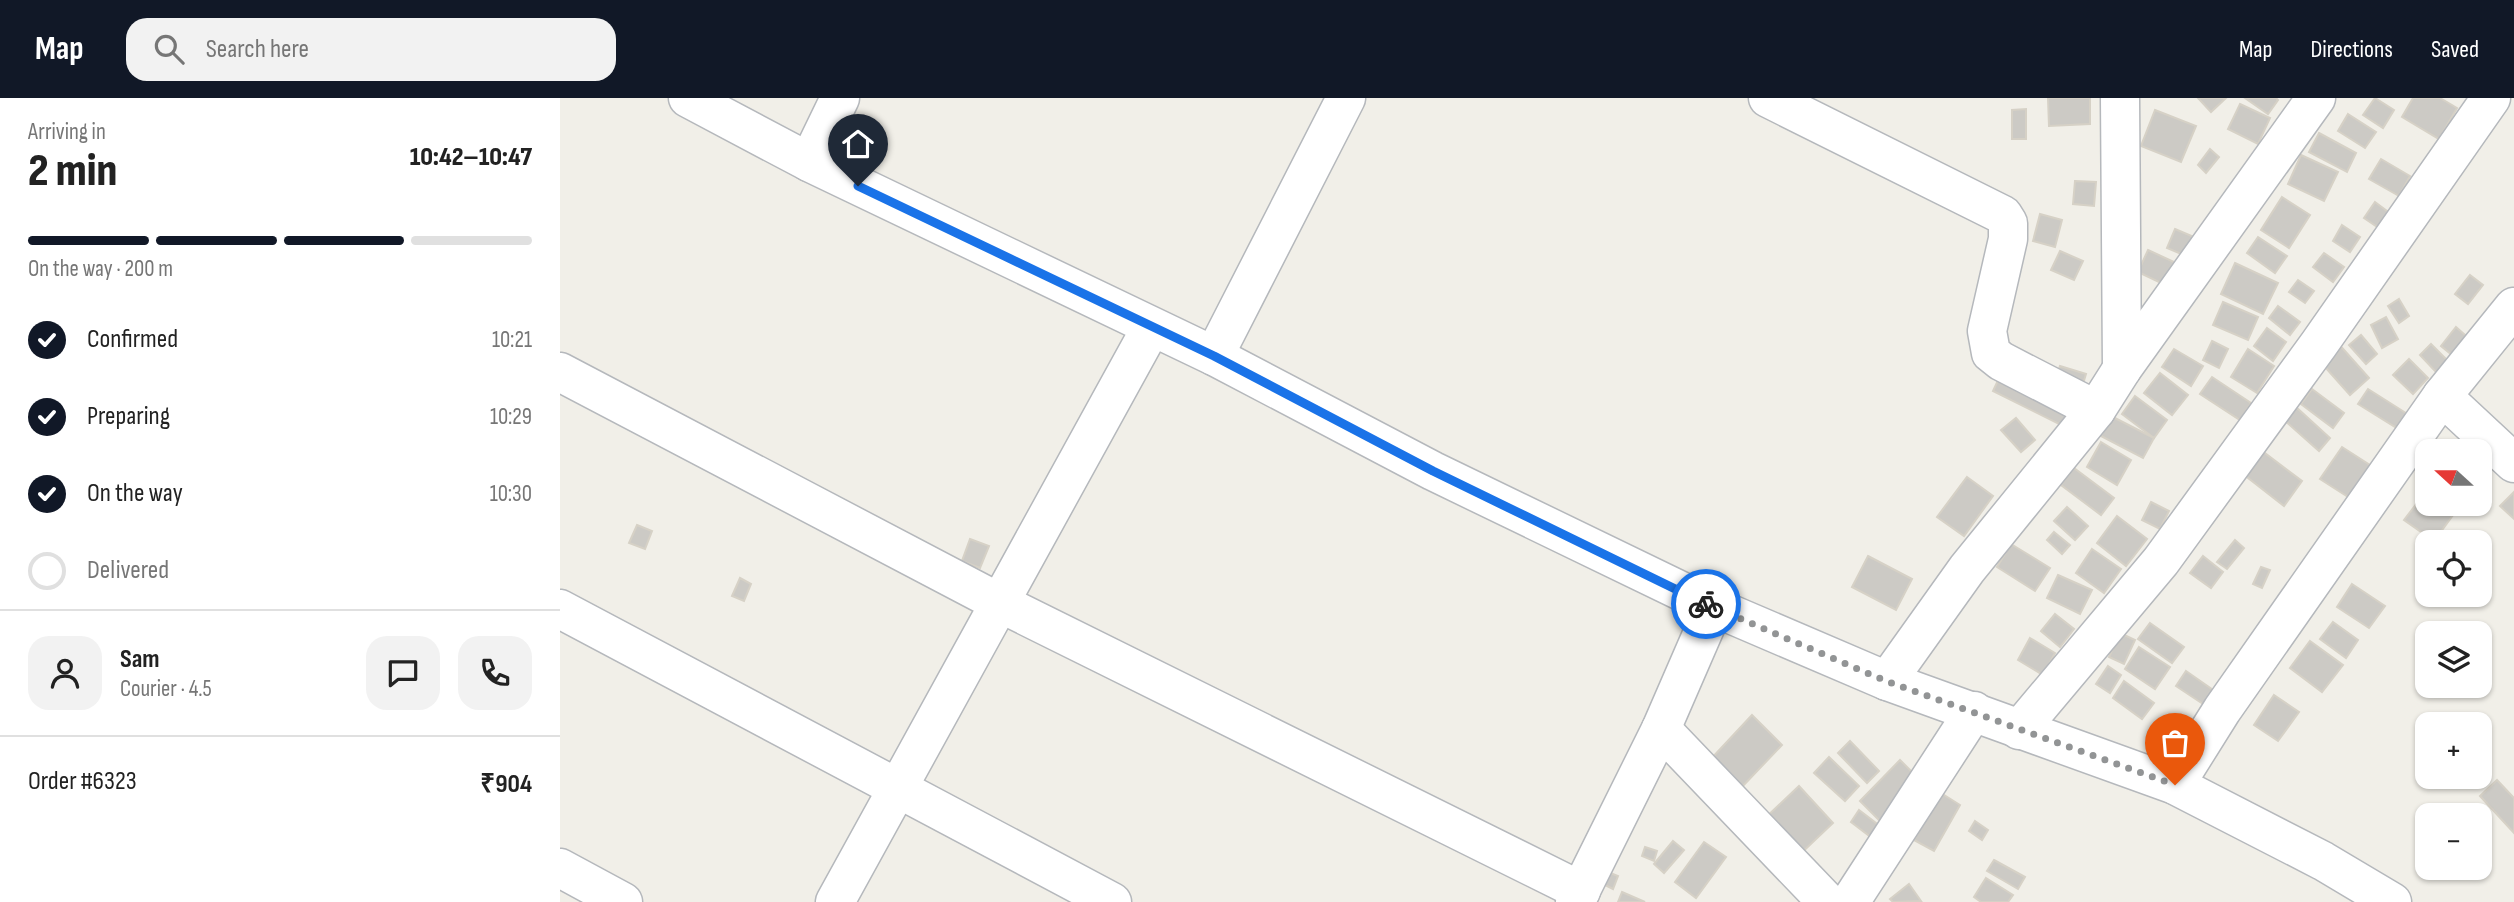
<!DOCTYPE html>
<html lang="en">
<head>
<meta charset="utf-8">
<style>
	:root { --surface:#fff; --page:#f2f2f2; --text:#222; --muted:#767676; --line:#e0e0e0; --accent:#111827 }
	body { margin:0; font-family:"Sofia Sans Condensed",sans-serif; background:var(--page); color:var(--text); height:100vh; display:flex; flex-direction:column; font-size:26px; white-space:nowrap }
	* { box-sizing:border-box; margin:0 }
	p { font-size:23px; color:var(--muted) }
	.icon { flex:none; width:38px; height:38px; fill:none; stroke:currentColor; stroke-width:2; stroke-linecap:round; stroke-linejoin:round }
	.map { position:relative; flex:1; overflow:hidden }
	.side { display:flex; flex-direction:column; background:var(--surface); width:560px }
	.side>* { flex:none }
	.needle { width:46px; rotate:291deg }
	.fabs { position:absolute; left:1855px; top:341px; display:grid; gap:14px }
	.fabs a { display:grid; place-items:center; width:77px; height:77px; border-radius:14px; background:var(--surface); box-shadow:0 2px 5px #0004; font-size:35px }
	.pin { position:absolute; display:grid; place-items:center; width:60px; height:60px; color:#fff; margin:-72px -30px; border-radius:50% 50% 50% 0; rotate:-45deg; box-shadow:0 0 7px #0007 }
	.pin .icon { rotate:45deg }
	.courier { position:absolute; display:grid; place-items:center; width:70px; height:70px; margin:-35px; border:5px solid #1a73e8; border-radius:50%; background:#fff; color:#222; box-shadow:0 2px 9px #0007 }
	.overview em { font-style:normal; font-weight:800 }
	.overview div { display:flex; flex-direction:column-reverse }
	.overview { display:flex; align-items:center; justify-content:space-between; height:119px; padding:0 28px }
	h1 { font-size:46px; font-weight:800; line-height:52px }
	.bar { display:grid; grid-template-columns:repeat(4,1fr); gap:10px 7px; align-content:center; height:84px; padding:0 28px }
	.bar i { height:9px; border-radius:5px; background:var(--line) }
	.bar .on { background:var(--accent) }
	.bar p { grid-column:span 4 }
	.line { display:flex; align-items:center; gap:18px; padding:0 28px; border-top:2px solid var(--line) }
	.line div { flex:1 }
	.round { display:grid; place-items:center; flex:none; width:74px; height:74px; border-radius:21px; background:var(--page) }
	ol { padding:0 28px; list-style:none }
	li { display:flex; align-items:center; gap:21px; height:77px }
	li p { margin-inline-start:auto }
	li .icon { padding:7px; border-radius:50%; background:var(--accent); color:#fff; stroke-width:4 }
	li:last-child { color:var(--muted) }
	li i { width:38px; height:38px; border:4px solid var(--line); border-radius:50% }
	header { display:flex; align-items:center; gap:42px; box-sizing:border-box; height:98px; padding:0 35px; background:var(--accent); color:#fff }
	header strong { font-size:33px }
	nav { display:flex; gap:38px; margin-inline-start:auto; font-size:24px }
	.search { width:490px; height:63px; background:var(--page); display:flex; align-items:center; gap:18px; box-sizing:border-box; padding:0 24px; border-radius:21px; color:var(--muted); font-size:26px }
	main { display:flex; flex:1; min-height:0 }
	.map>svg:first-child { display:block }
	.building { fill:#cccac5; stroke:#d6d1c6; stroke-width:2 }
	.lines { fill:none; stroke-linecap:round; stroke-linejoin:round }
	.minor-casing { stroke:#b5b8bc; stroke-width:41 }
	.minor { stroke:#fff; stroke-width:38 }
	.done { stroke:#929495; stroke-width:7; stroke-dasharray:0 12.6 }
	.route { stroke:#1a73e8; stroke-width:9 }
</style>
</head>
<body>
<header>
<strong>Map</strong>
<div class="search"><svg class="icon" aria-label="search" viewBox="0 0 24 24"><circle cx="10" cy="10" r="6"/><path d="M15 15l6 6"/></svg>Search here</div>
<nav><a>Map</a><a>Directions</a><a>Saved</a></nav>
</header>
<main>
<section class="side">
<div class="overview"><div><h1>2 min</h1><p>Arriving in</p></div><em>10:42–10:47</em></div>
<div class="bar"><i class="on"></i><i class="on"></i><i class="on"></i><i></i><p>On the way · 200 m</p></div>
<ol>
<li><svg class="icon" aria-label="check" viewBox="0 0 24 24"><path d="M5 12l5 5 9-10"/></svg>Confirmed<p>10:21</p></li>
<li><svg class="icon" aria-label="check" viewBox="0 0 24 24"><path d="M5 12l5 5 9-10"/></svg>Preparing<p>10:29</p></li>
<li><svg class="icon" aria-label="check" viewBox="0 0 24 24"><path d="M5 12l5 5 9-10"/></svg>On the way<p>10:30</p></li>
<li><i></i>Delivered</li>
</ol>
<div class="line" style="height:126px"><a class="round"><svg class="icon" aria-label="person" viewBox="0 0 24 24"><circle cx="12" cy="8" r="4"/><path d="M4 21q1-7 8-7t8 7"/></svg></a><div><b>Sam</b><p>Courier · 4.5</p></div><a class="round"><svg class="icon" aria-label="chat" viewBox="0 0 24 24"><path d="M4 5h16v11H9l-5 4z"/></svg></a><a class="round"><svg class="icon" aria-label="phone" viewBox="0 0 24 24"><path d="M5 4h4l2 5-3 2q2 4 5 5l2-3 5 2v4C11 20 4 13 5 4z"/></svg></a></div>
<div class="line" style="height:91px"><div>Order #6323</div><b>₹904</b></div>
</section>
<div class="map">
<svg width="1954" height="804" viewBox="0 0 1954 804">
	<rect width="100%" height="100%" fill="#f1efe8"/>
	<!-- building -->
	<g class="building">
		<polygon points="1488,0 1530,0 1530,26 1489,28"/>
		<polygon points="1638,0 1666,0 1651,14"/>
		<polygon points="1685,0 1716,0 1718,2 1708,16"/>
		<polygon points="1815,0 1834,12 1823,30 1803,17"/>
		<polygon points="1853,0 1880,0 1897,10 1879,41 1842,19"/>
		<polygon points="1680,6 1710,20 1698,46 1668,31"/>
		<polygon points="1466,11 1466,41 1452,41 1452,12"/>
		<polygon points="1595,12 1636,28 1621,64 1581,48"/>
		<polygon points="1788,16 1816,34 1805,50 1778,33"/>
		<polygon points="1759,35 1796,55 1787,74 1749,54"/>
		<polygon points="1650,51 1659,59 1646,75 1638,67"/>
		<polygon points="1741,57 1778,74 1764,103 1728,86"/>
		<polygon points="1821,61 1850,78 1839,98 1809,81"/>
		<polygon points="1515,83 1536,84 1534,108 1513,106"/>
		<polygon points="1722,99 1750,117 1729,150 1701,132"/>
		<polygon points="1815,104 1831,116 1820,131 1804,120"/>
		<polygon points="1480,116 1502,122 1495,149 1473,143"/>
		<polygon points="1782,127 1800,139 1790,154 1773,143"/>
		<polygon points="1615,131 1634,139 1626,158 1607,150"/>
		<polygon points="1698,139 1727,158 1715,175 1687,155"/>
		<polygon points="1588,152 1614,164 1603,186 1578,174"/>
		<polygon points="1500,153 1523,163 1514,182 1491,172"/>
		<polygon points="1764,155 1784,169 1773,184 1753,169"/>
		<polygon points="1675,165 1718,185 1703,216 1661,196"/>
		<polygon points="1910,177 1923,187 1908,206 1895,196"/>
		<polygon points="1738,182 1754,193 1745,205 1729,194"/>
		<polygon points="1839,201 1849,218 1839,225 1828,208"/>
		<polygon points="1663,204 1698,219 1688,242 1653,227"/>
		<polygon points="1718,208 1740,224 1730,237 1709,220"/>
		<polygon points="1826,219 1838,241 1822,250 1811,227"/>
		<polygon points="1896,229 1912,243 1897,261 1881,248"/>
		<polygon points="1707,230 1726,244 1713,263 1694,248"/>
		<polygon points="1801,237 1817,256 1806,266 1789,247"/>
		<polygon points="1652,243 1668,251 1659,270 1643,262"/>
		<polygon points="1776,243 1809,280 1790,297 1757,260"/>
		<polygon points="1871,246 1888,263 1877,275 1860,257"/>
		<polygon points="1614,251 1643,268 1631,288 1602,269"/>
		<polygon points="1688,251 1714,268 1697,295 1671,279"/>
		<polygon points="1849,261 1868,280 1853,296 1833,277"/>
		<polygon points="1500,268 1526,276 1520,296 1493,288"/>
		<polygon points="1600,275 1628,297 1612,317 1584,295"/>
		<polygon points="1440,278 1514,315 1507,330 1433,293"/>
		<polygon points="1652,279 1691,305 1680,322 1640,296"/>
		<polygon points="1752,291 1784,315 1773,330 1741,306"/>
		<polygon points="1808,291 1849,317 1840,332 1798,306"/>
		<polygon points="1575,298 1607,322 1594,340 1562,316"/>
		<polygon points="1736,309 1770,340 1759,353 1724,322"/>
		<polygon points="1551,318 1594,340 1583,360 1541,338"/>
		<polygon points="1456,320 1475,342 1461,354 1441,332"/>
		<polygon points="1541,344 1571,362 1557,387 1527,369"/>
		<polygon points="1782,349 1810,367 1788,399 1760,381"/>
		<polygon points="1701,352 1742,383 1724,408 1683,376"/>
		<polygon points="1514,370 1554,400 1541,417 1501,387"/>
		<polygon points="1407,379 1433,398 1404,438 1377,419"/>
		<polygon points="1867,392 1867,406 1886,406 1896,413 1874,443 1844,422"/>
		<polygon points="1954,394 1954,421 1940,408"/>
		<polygon points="1591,404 1609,413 1600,431 1582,422"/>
		<polygon points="1507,409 1528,428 1515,442 1494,423"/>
		<polygon points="1557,418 1587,441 1566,468 1537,445"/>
		<polygon points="77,427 92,433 85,451 69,445"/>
		<polygon points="1494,434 1510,447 1502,456 1487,442"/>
		<polygon points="410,441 429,448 420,470 402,463"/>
		<polygon points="1675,442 1684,450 1667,471 1657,464"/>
		<polygon points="1451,446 1490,470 1475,493 1437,469"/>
		<polygon points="1532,451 1561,471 1544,495 1516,475"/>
		<polygon points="1308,458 1352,481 1336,512 1292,489"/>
		<polygon points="1643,458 1663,474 1651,490 1630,475"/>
		<polygon points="1701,469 1710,472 1702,490 1693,486"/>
		<polygon points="1498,477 1532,492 1520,516 1487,500"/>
		<polygon points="180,480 191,486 184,503 172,498"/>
		<polygon points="1792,486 1825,508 1809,530 1777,509"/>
		<polygon points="1495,516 1514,531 1500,549 1481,533"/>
		<polygon points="1773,524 1798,542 1786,560 1760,541"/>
		<polygon points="1590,525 1624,549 1612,565 1578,541"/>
		<polygon points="1560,535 1575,542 1564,566 1549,559"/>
		<polygon points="1470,540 1495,555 1483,577 1458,562"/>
		<polygon points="1750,543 1783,567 1762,594 1730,570"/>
		<polygon points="1579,549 1610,569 1595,591 1565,571"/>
		<polygon points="1548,568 1561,577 1550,595 1536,586"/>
		<polygon points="1626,573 1656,594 1646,608 1616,588"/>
		<polygon points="1564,583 1594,605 1582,621 1553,600"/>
		<polygon points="1714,597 1739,614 1718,643 1694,627"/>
		<polygon points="1192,617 1222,647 1179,692 1149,663"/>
		<polygon points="1290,643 1319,673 1307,685 1278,655"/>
		<polygon points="1269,659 1299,688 1285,703 1254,675"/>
		<polygon points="1340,662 1361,683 1321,724 1300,703"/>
		<polygon points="1937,682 1954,700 1954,735 1920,698"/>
		<polygon points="1239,688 1273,725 1236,760 1202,723"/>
		<polygon points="1381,695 1400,707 1374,753 1354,742"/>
		<polygon points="1299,712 1320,728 1312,740 1291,724"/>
		<polygon points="1415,723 1428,732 1422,742 1409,733"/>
		<polygon points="1113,743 1124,752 1104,775 1094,766"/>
		<polygon points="1144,744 1166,759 1136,800 1115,784"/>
		<polygon points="1085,749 1097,753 1094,763 1082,758"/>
		<polygon points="1434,762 1465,779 1458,791 1427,773"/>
		<polygon points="1048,774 1058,778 1053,791 1043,786"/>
		<polygon points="1426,780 1453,797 1448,804 1421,804 1414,799"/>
		<polygon points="1349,786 1361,803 1333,804 1330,801"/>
		<polygon points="1062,794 1085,804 1058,804"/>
	</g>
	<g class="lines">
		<defs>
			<g id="minor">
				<polyline points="128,0 249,64 654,258 873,373 1154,509 1327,583 1615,687 1763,763 1832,804"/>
				<polyline points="1208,0 1443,117 1448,125 1448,141 1427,233 1431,255 1441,263 1536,312"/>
				<polyline points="1560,0 1562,271"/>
				<polyline points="249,64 280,0"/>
				<polyline points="654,258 786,0"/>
				<polyline points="0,274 438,504 1021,793"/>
				<polyline points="1882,298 1954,365"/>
				<polyline points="0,511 552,804"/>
				<polyline points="1327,583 1407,471 1536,312 1562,271 1756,0"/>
				<polyline points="1101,631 1267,804"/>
				<polyline points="1459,632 1601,463 1759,246 1931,0"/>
				<polyline points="1615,687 1662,612 1882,298 1954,209"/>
				<polyline points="0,770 63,804"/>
				<polyline points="275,804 591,230"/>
				<polyline points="1015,804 1101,631 1154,509"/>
				<polyline points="1290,804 1414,613"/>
			</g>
		</defs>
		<!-- minor casing -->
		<use href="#minor" class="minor-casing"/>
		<!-- minor -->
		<use href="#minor" class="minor"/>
	</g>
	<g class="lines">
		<!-- done -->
		<polyline class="done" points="1146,506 1326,583 1615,687"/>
		<!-- route -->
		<polyline class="route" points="298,88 654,258 873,373 1146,506"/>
	</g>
</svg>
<div class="fabs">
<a><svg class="needle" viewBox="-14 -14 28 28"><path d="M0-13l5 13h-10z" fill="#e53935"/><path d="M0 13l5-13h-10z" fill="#767676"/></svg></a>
<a><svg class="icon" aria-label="locate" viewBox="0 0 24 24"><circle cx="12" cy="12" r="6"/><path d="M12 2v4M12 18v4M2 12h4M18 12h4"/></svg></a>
<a><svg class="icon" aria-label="layers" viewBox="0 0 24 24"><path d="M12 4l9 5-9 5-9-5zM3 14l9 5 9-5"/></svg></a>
<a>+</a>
<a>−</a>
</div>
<div class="pin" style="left:1615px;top:687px;background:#ea580c"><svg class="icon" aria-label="bag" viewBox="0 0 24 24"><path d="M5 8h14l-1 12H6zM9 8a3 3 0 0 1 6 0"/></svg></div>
<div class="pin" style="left:298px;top:88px;background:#1f2937"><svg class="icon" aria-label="home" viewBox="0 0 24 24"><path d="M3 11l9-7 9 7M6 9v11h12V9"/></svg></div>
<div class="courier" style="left:1146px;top:506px"><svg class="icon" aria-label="bike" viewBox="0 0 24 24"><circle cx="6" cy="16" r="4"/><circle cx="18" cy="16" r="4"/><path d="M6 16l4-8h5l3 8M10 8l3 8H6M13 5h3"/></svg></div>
</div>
</main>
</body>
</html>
